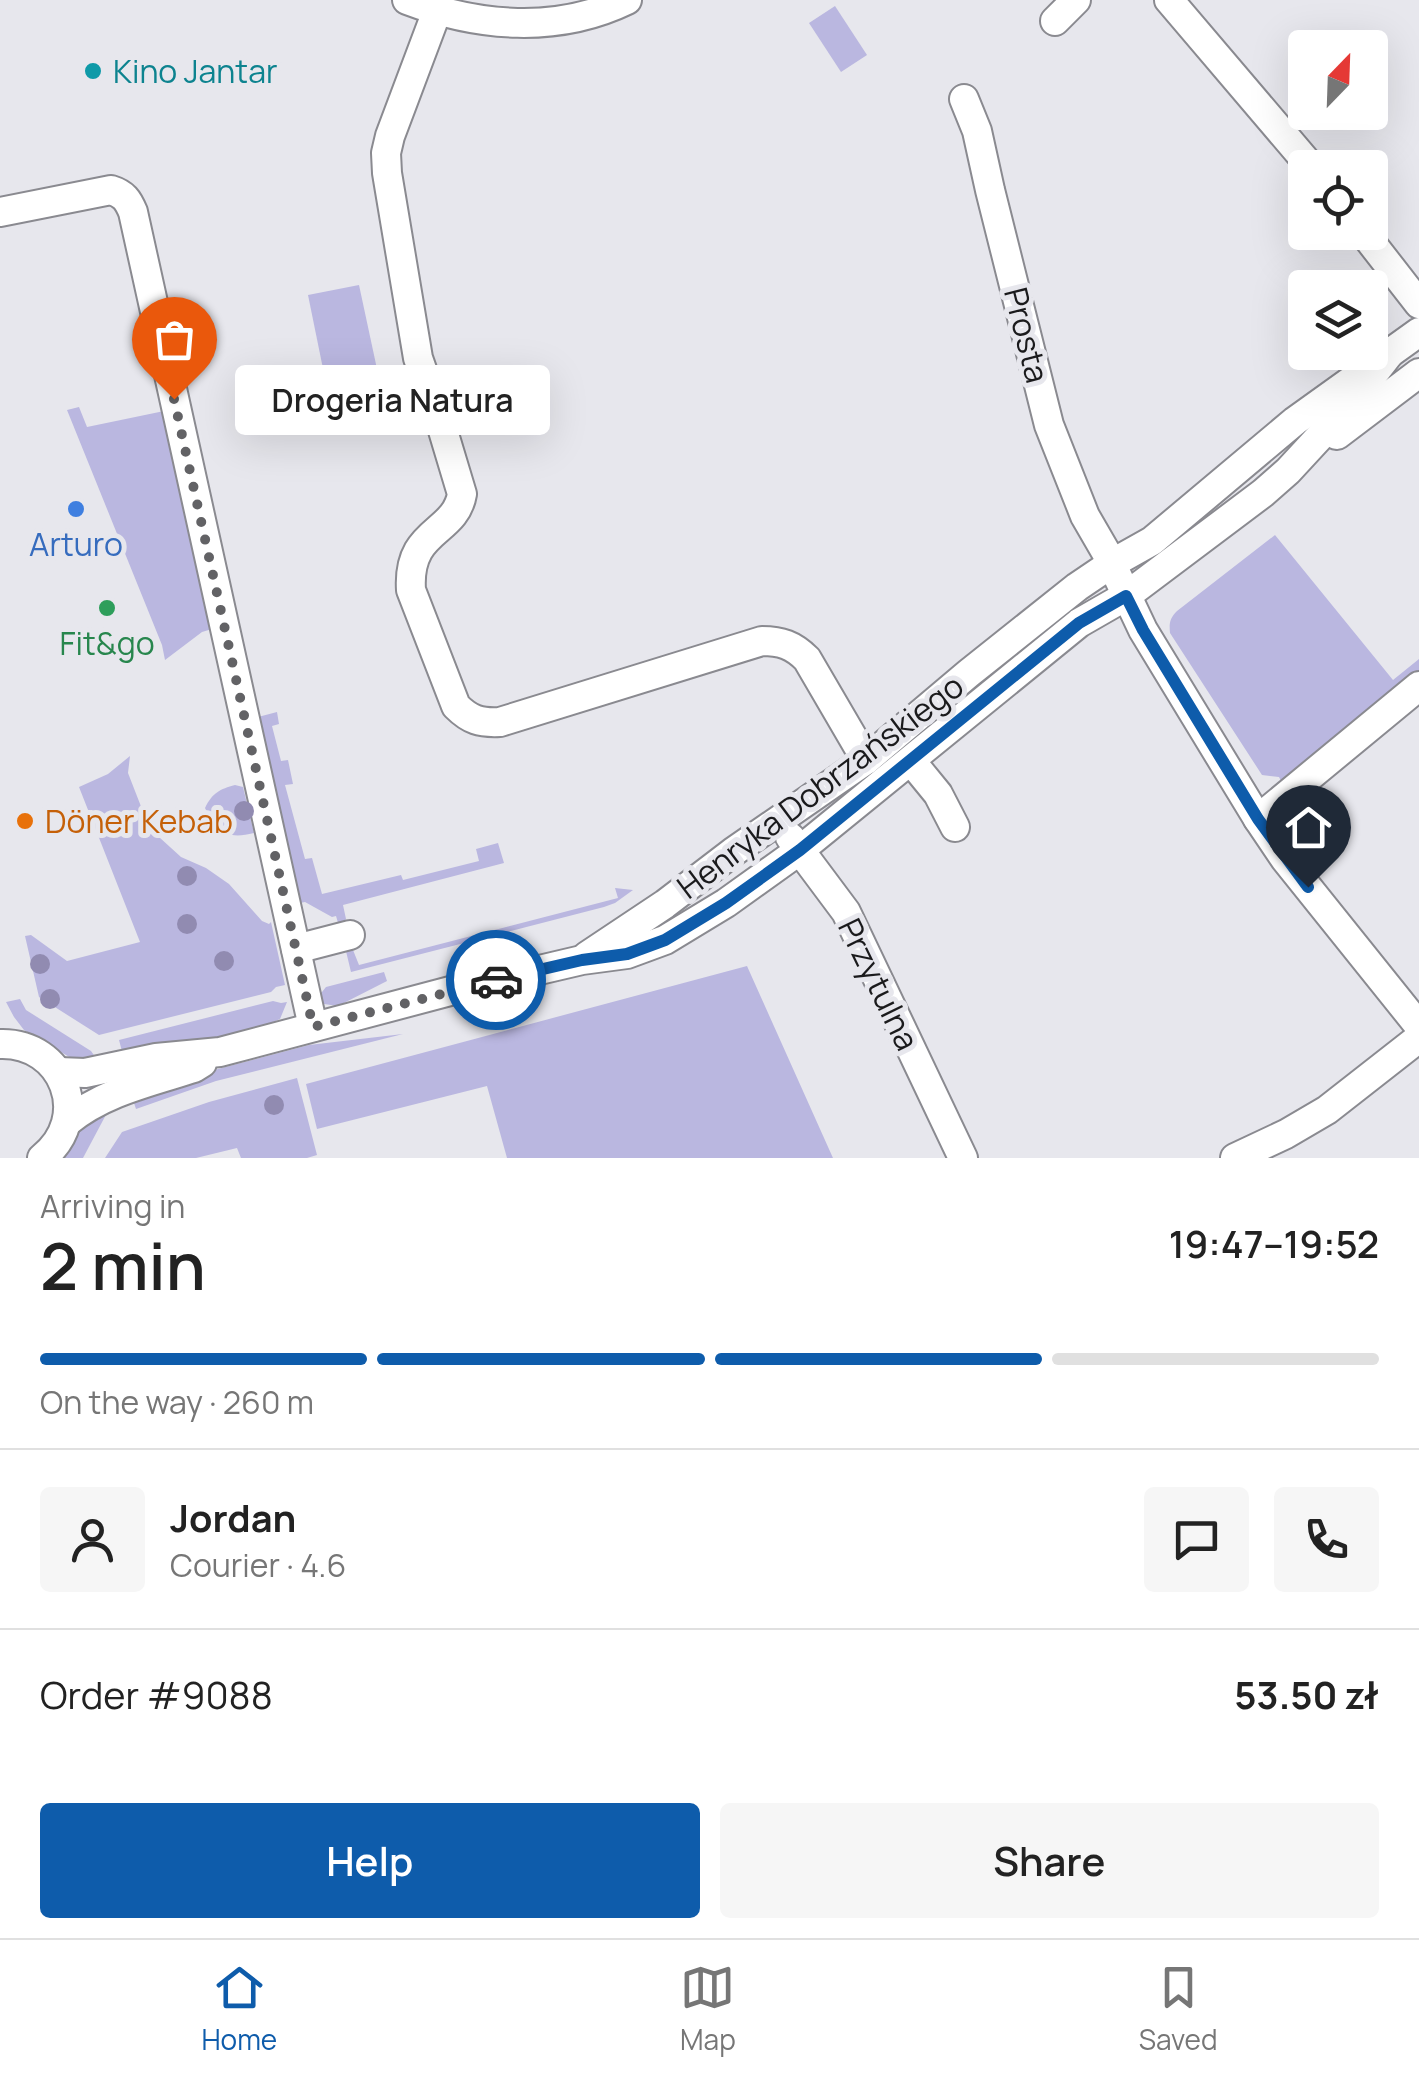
<!DOCTYPE html>
<html lang="en">
<head>
<meta charset="utf-8">
<style>
	:root { --surface:#fff; --page:#f6f6f6; --text:#222; --muted:#767676; --line:#e0e0e0; --accent:#0e5cab }
	body { margin:0; font-family:Manrope,sans-serif; background:var(--page); color:var(--text); height:100vh; display:flex; flex-direction:column; font-size:38px; white-space:nowrap }
	* { box-sizing:border-box; margin:0 }
	p { font-size:32px; color:var(--muted) }
	.icon { flex:none; width:55px; height:55px; fill:none; stroke:currentColor; stroke-width:2; stroke-linecap:round; stroke-linejoin:round }
	.map { position:relative; height:1158px; overflow:hidden }
	.side { display:flex; flex-direction:column; background:var(--surface); flex:1 }
	.side>* { flex:none }
	.needle { width:65px; rotate:23deg }
	.tools { position:absolute; left:1288px; top:30px; display:grid; gap:20px }
	.tools a { display:grid; place-items:center; width:100px; height:100px; border-radius:10px; background:var(--surface); box-shadow:0 10px 40px #0002; font-size:50px }
	.pin { position:absolute; display:grid; place-items:center; width:85px; height:85px; color:#fff; margin:-102px -42px; border-radius:50% 50% 50% 0; rotate:-45deg; box-shadow:0 0 10px #0007 }
	.pin .icon { rotate:45deg }
	.courier { position:absolute; display:grid; place-items:center; width:100px; height:100px; margin:-50px; border:8px solid #0e5cab; border-radius:50%; background:#fff; color:#222; box-shadow:0 2px 12px #0007 }
	.bubble { position:absolute; height:70px; border-radius:10px; background:var(--surface); box-shadow:0 10px 40px #0002; font-size:32px; font-weight:600; line-height:70px; text-align:center }
	.overview em { font-style:normal; font-weight:600 }
	.overview div { display:flex; flex-direction:column-reverse }
	.overview { display:flex; align-items:center; justify-content:space-between; height:170px; padding:0 40px }
	h1 { font-size:65px; font-weight:600; line-height:75px }
	.bar { display:grid; grid-template-columns:repeat(4,1fr); gap:15px 10px; align-content:center; height:120px; padding:0 40px }
	.bar i { height:12px; border-radius:8px; background:var(--line) }
	.bar .on { background:var(--accent) }
	.bar p { grid-column:span 4 }
	.line { display:flex; align-items:center; gap:25px; padding:0 40px; border-top:2px solid var(--line) }
	.line div { flex:1 }
	.round { display:grid; place-items:center; flex:none; width:105px; height:105px; border-radius:10px; background:var(--page) }
	.button { display:flex; gap:20px; margin-top:auto; padding:20px 40px }
	.button a { flex:1; height:115px; border-radius:10px; background:var(--accent); color:#fff; font-size:40px; font-weight:600; line-height:115px; text-align:center }
	.button a+a { background:var(--page); color:var(--text) }
	.menu { display:flex; justify-content:space-around; align-items:center; height:140px; border-top:2px solid var(--line); background:var(--surface); font-size:28px; color:var(--muted) }
	.menu a { display:grid; justify-items:center; gap:5px }
	.menu .on { color:var(--accent) }
	.map>svg:first-child { display:block }
	.green { fill:#bab7e0 }
	.lines { fill:none; stroke-linecap:round; stroke-linejoin:round }
	.minor-casing { stroke:#8a8a90; stroke-width:32 }
	.minor { stroke:#fff; stroke-width:28 }
	.tree { fill:#918bb1 }
	.done { stroke:#626265; stroke-width:10; stroke-dasharray:0 18 }
	.route { stroke:#0e5cab; stroke-width:12 }
	.culture-dot { fill:#0f9aa8; stroke:#e7e7ed; stroke-width:4 }
	.shop-dot { fill:#3f7fe0; stroke:#e7e7ed; stroke-width:4 }
	.leisure-dot { fill:#2e9e5b; stroke:#e7e7ed; stroke-width:4 }
	.food-dot { fill:#e8710a; stroke:#e7e7ed; stroke-width:4 }
	.labels { text-anchor:middle; dominant-baseline:central; stroke-width:10; stroke-linejoin:round; paint-order:stroke }
	.culture-label { font-size:32px; fill:#0d838f; stroke:#e7e7ed; text-anchor:start }
	.street-label { font-size:32px; fill:#1a1a1c; stroke:#e7e7ed }
	.shop-label { font-size:32px; fill:#366cbe; stroke:#e7e7ed }
	.leisure-label { font-size:32px; fill:#27864d; stroke:#e7e7ed }
	.food-label { font-size:32px; fill:#c56008; stroke:#e7e7ed; text-anchor:start }
</style>
</head>
<body>
<div class="map">
<svg width="1419" height="1158" viewBox="0 0 1419 1158">
	<rect width="100%" height="100%" fill="#e7e7ed"/>
	<!-- green -->
	<g class="green">
		<polygon points="835,6 867,55 841,72 809,23"/>
		<polygon points="359,285 383,397 331,408 308,295"/>
		<polygon points="79,407 87,427 169,410 212,629 202,632 165,660 162,645 67,410"/>
		<path d="M 1275,535 L 1393,680 L 1419,659 L 1419,671 L 1282,783 L 1279,777 L 1262,775 L 1170,633 C 1169,623 1170,618 1177,611 Z"/>
		<polygon points="277,712 279,724 272,726 281,761 288,760 293,784 285,785 305,859 312,858 322,894 401,875 403,880 479,861 476,849 498,843 504,863 343,905 346,919 339,926 336,916 332,917 305,902 295,904 258,717"/>
		<polygon points="130,756 128,773 142,809 159,837 181,857 206,868 229,884 262,921 269,924 271,922 285,985 276,987 271,992 99,1035 39,997 25,936 31,935 67,961 140,942 79,787 108,774"/>
		<path d="M 235,785 L 243,787 L 254,833 C 227,840 216,832 205,808 C 212,793 220,789 235,785 Z"/>
		<polygon points="615,888 633,890 615,903 604,907 351,972 345,947 353,950 359,965 618,898"/>
		<polygon points="747,966 833,1158 507,1158 487,1086 317,1129 306,1084"/>
		<polygon points="384,972 387,981 338,1006 324,1004 315,994 322,992 326,987"/>
		<polygon points="20,999 26,1010 91,1051 98,1061 71,1058 24,1030 14,1017 6,1002"/>
		<polygon points="273,1001 281,1003 287,1002 280,1019 264,1026 184,1045 123,1055 119,1040"/>
		<polygon points="403,1034 216,1081 136,1109 132,1097 199,1074 309,1045"/>
		<polygon points="297,1078 317,1155 307,1158 241,1158 237,1148 196,1158 105,1158 122,1132 209,1102"/>
		<polygon points="109,1109 83,1158 62,1158 81,1127"/>
	</g>
	<g class="lines">
		<defs>
			<g id="minor">
				<path d="M 407,0 C 478,27 557,34 627,0"/>
				<polyline points="1169,0 1312,168"/>
				<path d="M 437,11 L 390,136 L 386,153 L 387,173 L 418,358 L 441,424 L 462,494 C 455,535 407,528 411,590 L 456,706 C 470,720 480,723 500,722 L 762,641 C 781,641 793,645 807,659 L 866,760"/>
				<polyline points="1055,21 1076,0"/>
				<polyline points="964,99 977,131 990,190 1049,425 1085,516 1107,554 1143,630 1258,819 1285,859 1419,1026"/>
				<path d="M 0,212 L 111,190 C 124,194 128,200 133,212 L 313,1027"/>
				<polyline points="1363,232 1419,304"/>
				<polyline points="1337,435 1419,373"/>
				<polyline points="911,761 938,794 955,827"/>
				<polyline points="1258,819 1419,686"/>
				<polyline points="790,837 846,912 963,1158"/>
				<polyline points="296,949 350,935"/>
				<polyline points="587,956 665,904 733,852 866,760 969,673 1077,587 1111,564 1152,541 1295,421 1419,332"/>
				<path d="M 0,1044 C 64,1042 93,1118 42,1158"/>
				<polyline points="59,1072 85,1073 156,1058 220,1052 454,990 582,960 627,954 665,940 726,903 800,850 1079,623 1126,596 1263,493 1288,471 1349,405 1389,354"/>
				<path d="M 67,1122 C 103,1092 150,1082 194,1068 L 202,1063"/>
				<polyline points="1235,1158 1286,1134 1327,1110 1419,1038"/>
			</g>
		</defs>
		<!-- minor casing -->
		<use href="#minor" class="minor-casing"/>
		<!-- minor -->
		<use href="#minor" class="minor"/>
	</g>
	<!-- trees -->
	<g class="tree">
		<circle cx="244" cy="811" r="10"/>
		<circle cx="187" cy="876" r="10"/>
		<circle cx="187" cy="924" r="10"/>
		<circle cx="224" cy="961" r="10"/>
		<circle cx="40" cy="964" r="10"/>
		<circle cx="50" cy="999" r="10"/>
		<circle cx="274" cy="1105" r="10"/>
	</g>
	<g class="lines">
		<!-- done -->
		<polyline class="done" points="174,399 313,1027 496,980"/>
		<!-- route -->
		<polyline class="route" points="496,980 582,960 627,954 665,940 726,903 800,850 1079,623 1126,596 1143,630 1258,819 1308,887"/>
	</g>
	<!-- markers -->
	<circle class="culture-dot" cx="93" cy="71" r="10"/>
	<circle class="shop-dot" cx="76" cy="509" r="10"/>
	<circle class="leisure-dot" cx="107" cy="608" r="10"/>
	<circle class="food-dot" cx="25" cy="821" r="10"/>
	<g class="labels">
		<!-- culture labels -->
		<g class="culture-label">
			<text x="113" y="71">Kino Jantar</text>
		</g>
		<!-- street labels -->
		<g class="street-label">
			<text transform="translate(1027 335) rotate(76)">Prosta</text>
			<text transform="translate(820 786) rotate(-37)">Henryka Dobrzańskiego</text>
			<text transform="translate(879 984) rotate(64)">Przytulna</text>
		</g>
		<!-- shop labels -->
		<g class="shop-label">
			<text x="76" y="544">Arturo</text>
		</g>
		<!-- leisure labels -->
		<g class="leisure-label">
			<text x="107" y="643">Fit&amp;go</text>
		</g>
		<!-- food labels -->
		<g class="food-label">
			<text x="45" y="821">Döner Kebab</text>
		</g>
	</g>
</svg>
<div class="tools">
<a><svg class="needle" viewBox="-14 -14 28 28"><path d="M0-13l5 13h-10z" fill="#e53935"/><path d="M0 13l5-13h-10z" fill="#767676"/></svg></a>
<a><svg class="icon" aria-label="locate" viewBox="0 0 24 24"><circle cx="12" cy="12" r="6"/><path d="M12 2v4M12 18v4M2 12h4M18 12h4"/></svg></a>
<a><svg class="icon" aria-label="layers" viewBox="0 0 24 24"><path d="M12 4l9 5-9 5-9-5zM3 14l9 5 9-5"/></svg></a>
</div>
<div class="pin" style="left:174px;top:399px;background:#ea580c"><svg class="icon" aria-label="bag" viewBox="0 0 24 24"><path d="M5 8h14l-1 12H6zM9 8a3 3 0 0 1 6 0"/></svg></div>
<div class="pin" style="left:1308px;top:887px;background:#1f2937"><svg class="icon" aria-label="home" viewBox="0 0 24 24"><path d="M3 11l9-7 9 7M6 9v11h12V9"/></svg></div>
<div class="courier" style="left:496px;top:980px"><svg class="icon" aria-label="car" viewBox="0 0 24 24"><path d="M5 17H2v-5l4-1 3-4h7l3 4 3 1v5h-3M9 17h6M6 11h13"/><circle cx="7" cy="17" r="2"/><circle cx="17" cy="17" r="2"/></svg></div>
<div class="bubble" style="left:235px;top:365px;width:315px">Drogeria Natura</div>
</div>
<section class="side">
<div class="overview"><div><h1>2 min</h1><p>Arriving in</p></div><em>19:47–19:52</em></div>
<div class="bar"><i class="on"></i><i class="on"></i><i class="on"></i><i></i><p>On the way · 260 m</p></div>
<div class="line" style="height:180px"><a class="round"><svg class="icon" aria-label="person" viewBox="0 0 24 24"><circle cx="12" cy="8" r="4"/><path d="M4 21q1-7 8-7t8 7"/></svg></a><div><b>Jordan</b><p>Courier · 4.6</p></div><a class="round"><svg class="icon" aria-label="chat" viewBox="0 0 24 24"><path d="M4 5h16v11H9l-5 4z"/></svg></a><a class="round"><svg class="icon" aria-label="phone" viewBox="0 0 24 24"><path d="M5 4h4l2 5-3 2q2 4 5 5l2-3 5 2v4C11 20 4 13 5 4z"/></svg></a></div>
<div class="line" style="height:130px"><div>Order #9088</div><b>53.50 zł</b></div>
<div class="button"><a>Help</a><a>Share</a></div>
</section>
<nav class="menu">
<a class="on"><svg class="icon" aria-label="home" viewBox="0 0 24 24"><path d="M3 11l9-7 9 7M6 9v11h12V9"/></svg>Home</a>
<a><svg class="icon" aria-label="map" viewBox="0 0 24 24"><path d="M3 6l6-2 6 2 6-2v14l-6 2-6-2-6 2zM9 4v14M15 6v14"/></svg>Map</a>
<a><svg class="icon" aria-label="saved" viewBox="0 0 24 24"><path d="M7 4h10v16l-5-4-5 4z"/></svg>Saved</a>
</nav>
</body>
</html>
